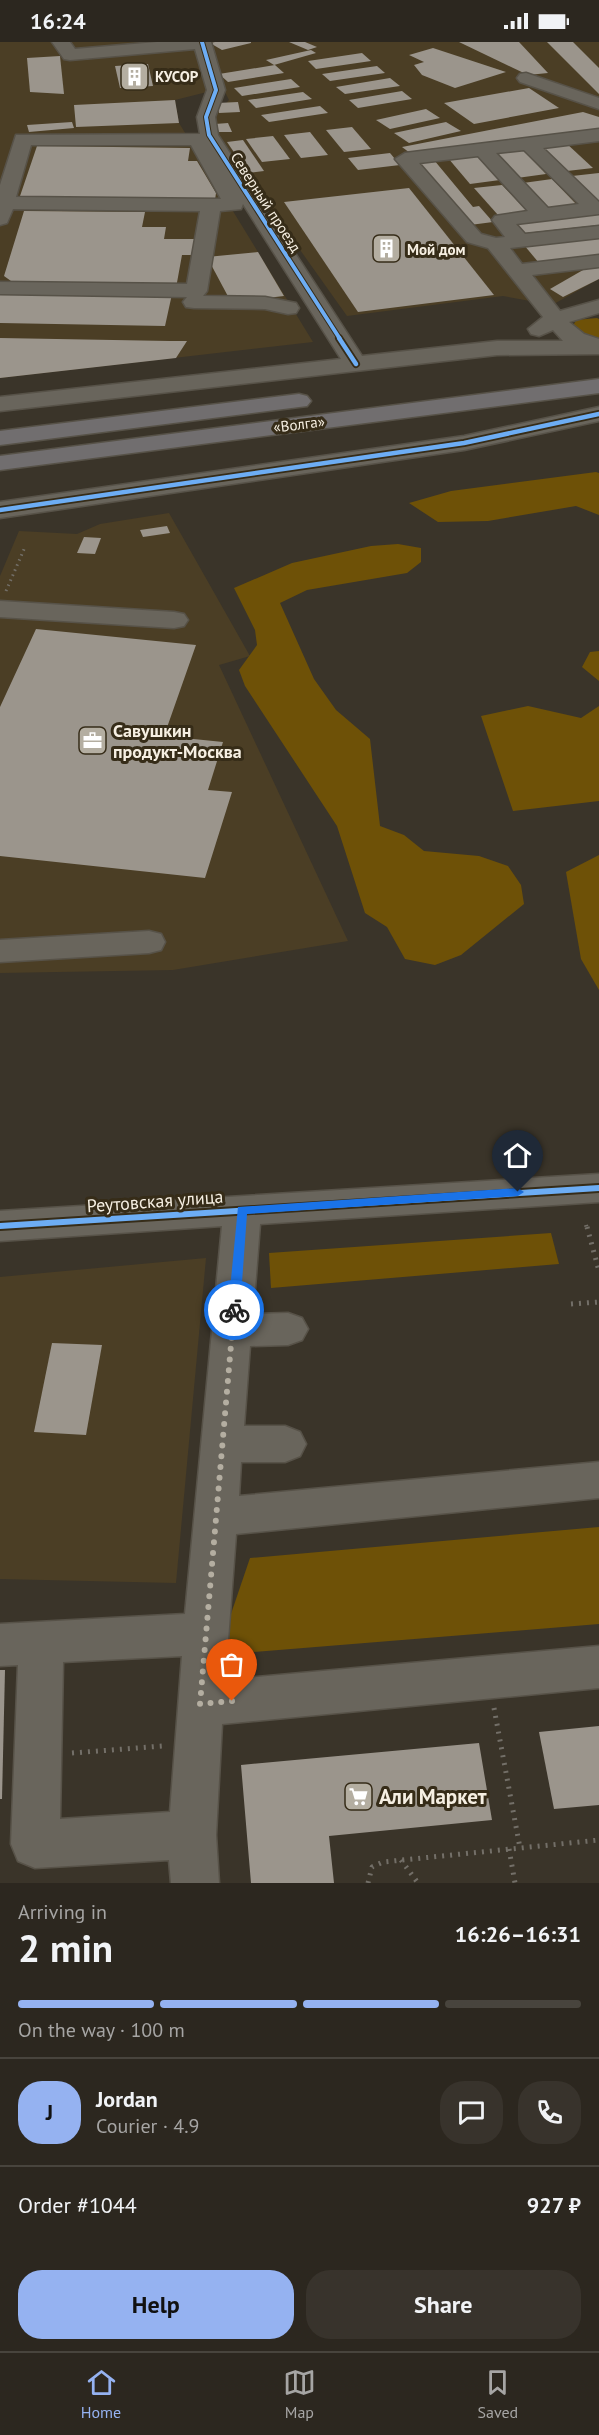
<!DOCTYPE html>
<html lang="en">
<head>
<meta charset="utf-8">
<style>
	:root { --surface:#2c271f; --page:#38332c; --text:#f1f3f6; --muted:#a6a5a4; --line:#48443d; --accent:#95b2f1 }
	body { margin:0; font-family:"PT Sans",sans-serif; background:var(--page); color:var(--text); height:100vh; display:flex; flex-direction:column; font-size:22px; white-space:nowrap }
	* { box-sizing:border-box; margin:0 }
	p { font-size:20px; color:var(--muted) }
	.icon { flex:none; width:33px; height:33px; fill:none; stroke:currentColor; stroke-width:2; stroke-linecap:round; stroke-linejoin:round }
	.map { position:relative; height:1841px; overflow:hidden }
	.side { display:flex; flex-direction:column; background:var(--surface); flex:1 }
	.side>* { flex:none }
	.pin { position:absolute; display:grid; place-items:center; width:51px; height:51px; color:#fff; margin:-62px -26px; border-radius:50% 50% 50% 0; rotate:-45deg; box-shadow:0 0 6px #0007 }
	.pin .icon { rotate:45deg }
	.courier { position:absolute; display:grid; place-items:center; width:60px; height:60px; margin:-30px; border:4px solid #1a73e8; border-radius:50%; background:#fff; color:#222; box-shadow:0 2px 8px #0007 }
	.overview em { font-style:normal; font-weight:700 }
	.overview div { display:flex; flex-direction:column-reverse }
	.overview { display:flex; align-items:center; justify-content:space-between; height:102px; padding:0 18px }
	h1 { font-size:39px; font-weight:700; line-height:45px }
	.bar { display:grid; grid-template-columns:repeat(4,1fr); gap:9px 6px; align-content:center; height:72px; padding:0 18px }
	.bar i { height:8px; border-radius:4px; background:var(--line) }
	.bar .active { background:var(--accent) }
	.bar p { grid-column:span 4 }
	.line { display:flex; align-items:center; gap:15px; padding:0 18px; border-top:2px solid var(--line) }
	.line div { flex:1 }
	.round { display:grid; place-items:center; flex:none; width:63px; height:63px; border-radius:24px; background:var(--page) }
	.cta { display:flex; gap:12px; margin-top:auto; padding:12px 18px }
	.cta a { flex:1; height:69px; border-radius:24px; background:var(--accent); color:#111; font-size:24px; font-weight:700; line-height:69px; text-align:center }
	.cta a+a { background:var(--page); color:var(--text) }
	.status { display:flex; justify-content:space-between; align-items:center; height:42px; padding:0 30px; background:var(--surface); direction:ltr }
	.status svg { height:16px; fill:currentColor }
	.menu { display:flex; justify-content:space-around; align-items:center; height:84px; border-top:2px solid var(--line); background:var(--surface); font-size:16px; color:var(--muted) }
	.menu a { display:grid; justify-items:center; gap:3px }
	.menu .active { color:var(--accent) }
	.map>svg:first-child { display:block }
	.built { fill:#4b3e25 }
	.green { fill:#6e5107 }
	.building { fill:#9b958c }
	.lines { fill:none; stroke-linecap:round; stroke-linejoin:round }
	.minor-casing { stroke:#575248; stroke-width:3 }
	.highway-casing { stroke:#575248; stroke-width:3 }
	.path-far2 { stroke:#736f68; stroke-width:3; stroke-dasharray:1.5 4; stroke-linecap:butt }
	.path-far1 { stroke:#736f68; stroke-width:4; stroke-dasharray:1.5 4.5; stroke-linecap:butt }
	.path { stroke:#736f68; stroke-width:5; stroke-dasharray:2 6; stroke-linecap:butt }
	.minor { fill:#69655c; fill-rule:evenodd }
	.highway { fill:#716e6f; fill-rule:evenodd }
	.cycleway-far2-casing { stroke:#362c18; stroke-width:6 }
	.cycleway-far1-casing { stroke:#362c18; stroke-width:8 }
	.cycleway-casing { stroke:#362c18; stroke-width:10 }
	.cycleway-far2 { stroke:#6dadf4; stroke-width:4 }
	.cycleway-far1 { stroke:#6dadf4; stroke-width:4.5 }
	.cycleway { stroke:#6dadf4; stroke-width:6 }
	.route { fill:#1a73e8 }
	.done { stroke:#b4aea1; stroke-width:6; stroke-dasharray:0 10.8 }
	.labels { text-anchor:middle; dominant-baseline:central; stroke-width:6; stroke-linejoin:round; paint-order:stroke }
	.far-poi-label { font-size:15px; font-weight:bold; fill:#f6efe2; stroke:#362c18; text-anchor:start }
	.far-street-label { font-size:15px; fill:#f6efe2; stroke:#362c18 }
	.poi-label { font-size:18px; font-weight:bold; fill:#f6efe2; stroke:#362c18; text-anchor:start }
	.street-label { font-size:18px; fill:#f6efe2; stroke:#362c18 }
	.near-poi-label { font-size:21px; font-weight:bold; fill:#f6efe2; stroke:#362c18; text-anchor:start }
</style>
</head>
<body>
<div class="status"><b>16:24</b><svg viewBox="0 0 49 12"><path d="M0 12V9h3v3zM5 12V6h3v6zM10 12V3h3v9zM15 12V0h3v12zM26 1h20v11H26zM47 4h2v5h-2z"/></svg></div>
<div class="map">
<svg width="599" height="1841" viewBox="0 0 599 1841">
	<rect width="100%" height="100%" fill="#3a3429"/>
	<!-- built -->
	<g class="built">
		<polygon points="0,0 599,0 599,237 552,263 503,254 347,274 217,91 213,75 229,58 223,46 175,58 179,81 313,300 0,336"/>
		<polygon points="169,471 250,614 219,623 348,899 173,928 0,931 0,534 19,489 77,492 100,482"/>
		<polygon points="206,1216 176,1541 0,1537 0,1235"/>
	</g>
	<!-- green -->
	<g class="green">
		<polygon points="597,276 599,277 599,298 586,296 573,284 576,278"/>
		<polygon points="596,430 599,431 599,473 576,464 488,479 438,480 409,461 451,449"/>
		<polygon points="398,502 421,506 421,520 407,531 307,548 280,561 314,637 336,668 370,697 380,784 404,793 424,809 479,814 508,824 521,843 524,862 461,913 435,923 405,917 387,885 365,871 337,784 245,644 239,628 257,603 255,588 234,546 292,521 371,504"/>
		<polygon points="599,609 599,639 582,625 590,610"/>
		<polygon points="528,664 581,676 599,664 599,759 513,769 481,674"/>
		<polygon points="599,813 599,948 581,917 566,830"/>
		<polygon points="551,1191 559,1222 271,1246 269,1211"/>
		<polygon points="599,1485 599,1582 217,1613 250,1516"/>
	</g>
	<!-- building -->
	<g class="building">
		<polygon points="215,0 251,0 251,1 222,8 210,1"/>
		<polygon points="289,0 305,0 317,5 308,8"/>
		<polygon points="459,0 519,0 548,31 528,33"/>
		<polygon points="547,0 573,0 599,26 599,52"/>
		<polygon points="433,6 506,30 455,46 422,33 414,23 424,20 409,13"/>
		<polygon points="311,8 316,11 274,23 266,18"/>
		<polygon points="362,11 371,19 316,27 308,19"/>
		<polygon points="60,14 64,52 30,50 27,16"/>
		<polygon points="148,22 153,44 120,46 115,24"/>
		<polygon points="275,23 284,31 228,40 219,32"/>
		<polygon points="377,24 385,31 330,39 322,32"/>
		<polygon points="390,36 400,44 345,52 336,45"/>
		<polygon points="291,37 300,45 242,54 234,46"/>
		<polygon points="529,46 559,66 474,82 444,61"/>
		<polygon points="402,49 412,57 358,66 349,58"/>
		<polygon points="303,50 312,57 256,66 248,58"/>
		<polygon points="175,58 179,81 76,85 74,63"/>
		<polygon points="238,60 240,70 219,71 217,61"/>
		<polygon points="320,64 328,71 269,80 261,73"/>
		<polygon points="426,67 440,76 390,87 376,78"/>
		<polygon points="583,70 599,75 599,91 410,111 402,105"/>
		<polygon points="72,80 74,86 29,90 27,83"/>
		<polygon points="446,80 461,89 409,101 394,91"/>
		<polygon points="228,81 232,90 219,90 215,82"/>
		<polygon points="352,85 371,107 344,110 326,88"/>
		<polygon points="310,90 328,113 301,116 284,93"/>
		<polygon points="273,94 290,117 262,120 246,97"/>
		<polygon points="243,98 264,129 248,131 227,100"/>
		<polygon points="566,101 593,126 567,129 541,104"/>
		<polygon points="37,104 190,106 188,119 197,119 216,151 215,158 19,157"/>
		<polygon points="522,107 546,132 517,136 493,111"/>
		<polygon points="390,111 400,123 358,128 348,116"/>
		<polygon points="477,113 500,138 470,142 448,116"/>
		<polygon points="434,118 473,165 479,164 493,180 470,183 419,120"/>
		<polygon points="599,131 599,162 572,134"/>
		<polygon points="552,137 577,163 548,167 523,141"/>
		<polygon points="502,143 527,169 498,173 474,146"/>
		<polygon points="409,146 494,253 358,270 284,160"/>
		<polygon points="24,169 145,170 142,185 166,185 164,197 207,197 205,213 182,213 176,246 18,244 4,234"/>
		<polygon points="599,171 599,183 525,191 516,180"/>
		<polygon points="599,195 599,214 539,221 524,203"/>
		<polygon points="258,210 284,254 231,260 207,215"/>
		<polygon points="599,223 599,237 563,255 550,247 590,224"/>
		<polygon points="0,249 172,252 165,284 0,281"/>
		<polygon points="0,296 170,299 187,299 176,316 0,336"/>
		<polygon points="167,484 170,491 143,495 140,488"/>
		<polygon points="84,495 101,496 95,512 77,511"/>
		<polygon points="36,587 196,603 164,694 223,700 208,748 232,750 205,836 0,814 0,665"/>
		<polygon points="52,1301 102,1303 86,1393 34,1390"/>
		<polygon points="0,1628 5,1628 2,1757 0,1757"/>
		<polygon points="599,1684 599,1763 554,1767 539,1690"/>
		<polygon points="479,1701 492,1778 329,1794 334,1841 251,1841 241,1723"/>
	</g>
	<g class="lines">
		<defs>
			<g id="minor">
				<path d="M 52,0 L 70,0 L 75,7 L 157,0 L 211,0 L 225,48 L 215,75 L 218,93 L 362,314 L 497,299 L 563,299 L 553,288 L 539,294 L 531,292 L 528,287 L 543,275 L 488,206 L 467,200 L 395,117 L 405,111 L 599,87 L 599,99 L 543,106 L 599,160 L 599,172 L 516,182 L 525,192 L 599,184 L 599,196 L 510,206 L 522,222 L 599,213 L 599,225 L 532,233 L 560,269 L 599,258 L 599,271 L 569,280 L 584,292 L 599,297 L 599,312 L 497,313 L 0,369 L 0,355 L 341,317 L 243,162 L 241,167 L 220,169 L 207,249 L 203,254 L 265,255 L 296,261 L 299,266 L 296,271 L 288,272 L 265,267 L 194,266 L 186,265 L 183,260 L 187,255 L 0,252 L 0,240 L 187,242 L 200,169 L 13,167 L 7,181 L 0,183 L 0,143 L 16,93 L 200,92 L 197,75 L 207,48 L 195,7 L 70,18 L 64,17 ZM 31,103 L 191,103 L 221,157 L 16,155 ZM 524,108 L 579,162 L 548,166 L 496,111 ZM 478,114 L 528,169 L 495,174 L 492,178 L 505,195 L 496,196 L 481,192 L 419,121 Z"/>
				<polygon points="526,31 599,56 599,67 520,40 517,36 520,32"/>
				<polygon points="599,365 599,379 464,408 0,476 0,460 464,394"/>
				<polygon points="0,559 174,570 184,572 188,578 184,584 174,586 0,575"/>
				<polygon points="149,889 161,892 165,900 161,908 149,911 0,920 0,898"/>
				<path d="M 599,1132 L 599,1160 L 260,1182 L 253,1272 L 288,1271 L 302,1276 L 308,1287 L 302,1298 L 288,1303 L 250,1304 L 244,1384 L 285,1384 L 300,1390 L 306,1402 L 300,1414 L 285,1420 L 241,1420 L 239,1454 L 599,1420 L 599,1456 L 236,1492 L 225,1638 L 599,1604 L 599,1646 L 222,1682 L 216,1793 L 219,1841 L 171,1841 L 169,1818 L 35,1826 L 18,1819 L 11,1802 L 18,1623 L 0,1624 L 0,1582 L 185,1572 L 222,1184 L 0,1199 L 0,1169 ZM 182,1614 L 170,1770 L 60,1777 L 63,1620 Z"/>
			</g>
			<g id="highway">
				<polygon points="599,337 599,351 0,428 0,414"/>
				<polygon points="299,352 307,354 311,359 307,364 0,403 0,389"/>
			</g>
		</defs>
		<!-- minor casing -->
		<use href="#minor" class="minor-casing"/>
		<!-- highway casing -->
		<use href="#highway" class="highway-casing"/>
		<!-- path-far2 -->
		<polyline class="path-far2" points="6,549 25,505"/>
		<!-- path-far1 -->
		<polyline class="path-far1" points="586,1183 587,1187"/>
		<!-- path -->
		<g class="path">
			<polyline points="587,1185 599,1229"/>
			<polyline points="571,1262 599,1260"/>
			<polyline points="494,1666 520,1806"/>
			<polyline points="72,1711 163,1704"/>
			<polyline points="509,1807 515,1841"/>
			<polyline points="401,1818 418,1841"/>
			<polyline points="368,1841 372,1825 383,1820 599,1798"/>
		</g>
		<!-- minor -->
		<use href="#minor" class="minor"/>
		<!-- highway -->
		<use href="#highway" class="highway"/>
		<defs>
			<polyline id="cycleway-far2" points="202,0 216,48 206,75 209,93 340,297"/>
			<g id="cycleway-far1">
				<polyline points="339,296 356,322"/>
				<polyline points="0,468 464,401 599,372"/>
			</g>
			<polyline id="cycleway" points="0,1184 599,1146"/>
		</defs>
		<!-- cycleway-far2 casing -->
		<use href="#cycleway-far2" class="cycleway-far2-casing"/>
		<!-- cycleway-far1 casing -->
		<use href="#cycleway-far1" class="cycleway-far1-casing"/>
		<!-- cycleway casing -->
		<use href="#cycleway" class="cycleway-casing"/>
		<!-- cycleway-far2 -->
		<use href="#cycleway-far2" class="cycleway-far2"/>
		<!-- cycleway-far1 -->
		<use href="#cycleway-far1" class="cycleway-far1"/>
		<!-- cycleway -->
		<use href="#cycleway" class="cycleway"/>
	</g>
	<!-- route -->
	<polygon class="route" points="518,1146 524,1150 518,1154 247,1172 240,1268 234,1273 228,1268 238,1165"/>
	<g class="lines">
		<!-- done -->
		<polyline class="done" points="232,1659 200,1662 234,1268"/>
	</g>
	<!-- icons -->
	<defs>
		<symbol id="building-square" viewBox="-11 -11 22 22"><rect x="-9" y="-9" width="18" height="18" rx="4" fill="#b4aea1" stroke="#362c18"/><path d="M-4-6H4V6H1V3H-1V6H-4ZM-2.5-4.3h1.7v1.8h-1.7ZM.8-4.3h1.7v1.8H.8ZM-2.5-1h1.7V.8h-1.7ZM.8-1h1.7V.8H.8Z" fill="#fff"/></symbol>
		<symbol id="office-square" viewBox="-11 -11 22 22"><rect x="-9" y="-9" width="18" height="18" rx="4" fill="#b4aea1" stroke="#362c18"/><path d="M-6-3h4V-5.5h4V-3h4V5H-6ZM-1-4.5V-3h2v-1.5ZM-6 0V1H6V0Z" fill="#fff"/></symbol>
		<symbol id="supermarket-square" viewBox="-11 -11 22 22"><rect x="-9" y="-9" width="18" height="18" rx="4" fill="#b4aea1" stroke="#362c18"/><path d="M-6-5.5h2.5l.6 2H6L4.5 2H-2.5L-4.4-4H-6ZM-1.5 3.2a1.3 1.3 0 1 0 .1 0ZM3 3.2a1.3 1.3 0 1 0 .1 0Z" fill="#fff"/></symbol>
	</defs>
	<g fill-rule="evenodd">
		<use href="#building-square" x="118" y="18" width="33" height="33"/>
		<use href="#building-square" x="370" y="190" width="33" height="33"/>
		<use href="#office-square" x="76" y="682" width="33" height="33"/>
		<use href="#supermarket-square" x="342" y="1738" width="33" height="33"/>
	</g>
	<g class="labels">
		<!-- far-poi labels -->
		<g class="far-poi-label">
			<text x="155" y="34">КУСОР</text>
			<text x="407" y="207">Мой дом</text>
		</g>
		<!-- far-street labels -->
		<g class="far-street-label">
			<text transform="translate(266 160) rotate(57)">Северный проезд</text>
			<text transform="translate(299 382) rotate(-7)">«Волга»</text>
		</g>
		<!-- poi labels -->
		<g class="poi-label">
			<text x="113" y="688">Савушкин<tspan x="113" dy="21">продукт-Москва</tspan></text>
		</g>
		<!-- street labels -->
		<g class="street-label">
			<text transform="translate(155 1159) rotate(-4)">Реутовская улица</text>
		</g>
		<!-- near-poi labels -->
		<g class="near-poi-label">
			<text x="379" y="1754">Али Маркет</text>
		</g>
	</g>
</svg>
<div class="pin" style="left:232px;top:1659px;background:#ea580c"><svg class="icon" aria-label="bag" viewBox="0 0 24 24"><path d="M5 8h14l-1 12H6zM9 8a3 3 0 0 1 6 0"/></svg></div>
<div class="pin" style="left:518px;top:1150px;background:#1f2937"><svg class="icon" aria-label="home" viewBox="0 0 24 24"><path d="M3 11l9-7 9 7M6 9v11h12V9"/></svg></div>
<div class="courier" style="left:234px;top:1268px"><svg class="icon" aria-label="bike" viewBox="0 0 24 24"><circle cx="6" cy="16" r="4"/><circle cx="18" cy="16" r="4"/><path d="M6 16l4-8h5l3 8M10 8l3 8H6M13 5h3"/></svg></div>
</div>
<section class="side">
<div class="overview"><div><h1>2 min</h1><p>Arriving in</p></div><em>16:26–16:31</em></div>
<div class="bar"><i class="active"></i><i class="active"></i><i class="active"></i><i></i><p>On the way · 100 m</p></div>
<div class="line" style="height:108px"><b class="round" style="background:var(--accent);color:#111">J</b><div><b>Jordan</b><p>Courier · 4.9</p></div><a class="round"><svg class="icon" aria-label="chat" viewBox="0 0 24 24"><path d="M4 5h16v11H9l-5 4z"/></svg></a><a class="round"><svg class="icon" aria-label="phone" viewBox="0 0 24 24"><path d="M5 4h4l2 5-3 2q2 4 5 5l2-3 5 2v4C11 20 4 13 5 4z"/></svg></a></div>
<div class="line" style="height:78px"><div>Order #1044</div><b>927 ₽</b></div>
<div class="cta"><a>Help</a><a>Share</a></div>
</section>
<nav class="menu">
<a class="active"><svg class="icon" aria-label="home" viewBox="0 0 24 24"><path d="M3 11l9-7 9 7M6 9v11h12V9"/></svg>Home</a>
<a><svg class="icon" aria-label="map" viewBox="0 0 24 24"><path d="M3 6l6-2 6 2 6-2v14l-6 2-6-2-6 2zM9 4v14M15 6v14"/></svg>Map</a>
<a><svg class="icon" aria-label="saved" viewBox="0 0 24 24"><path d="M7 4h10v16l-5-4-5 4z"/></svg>Saved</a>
</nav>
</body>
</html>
